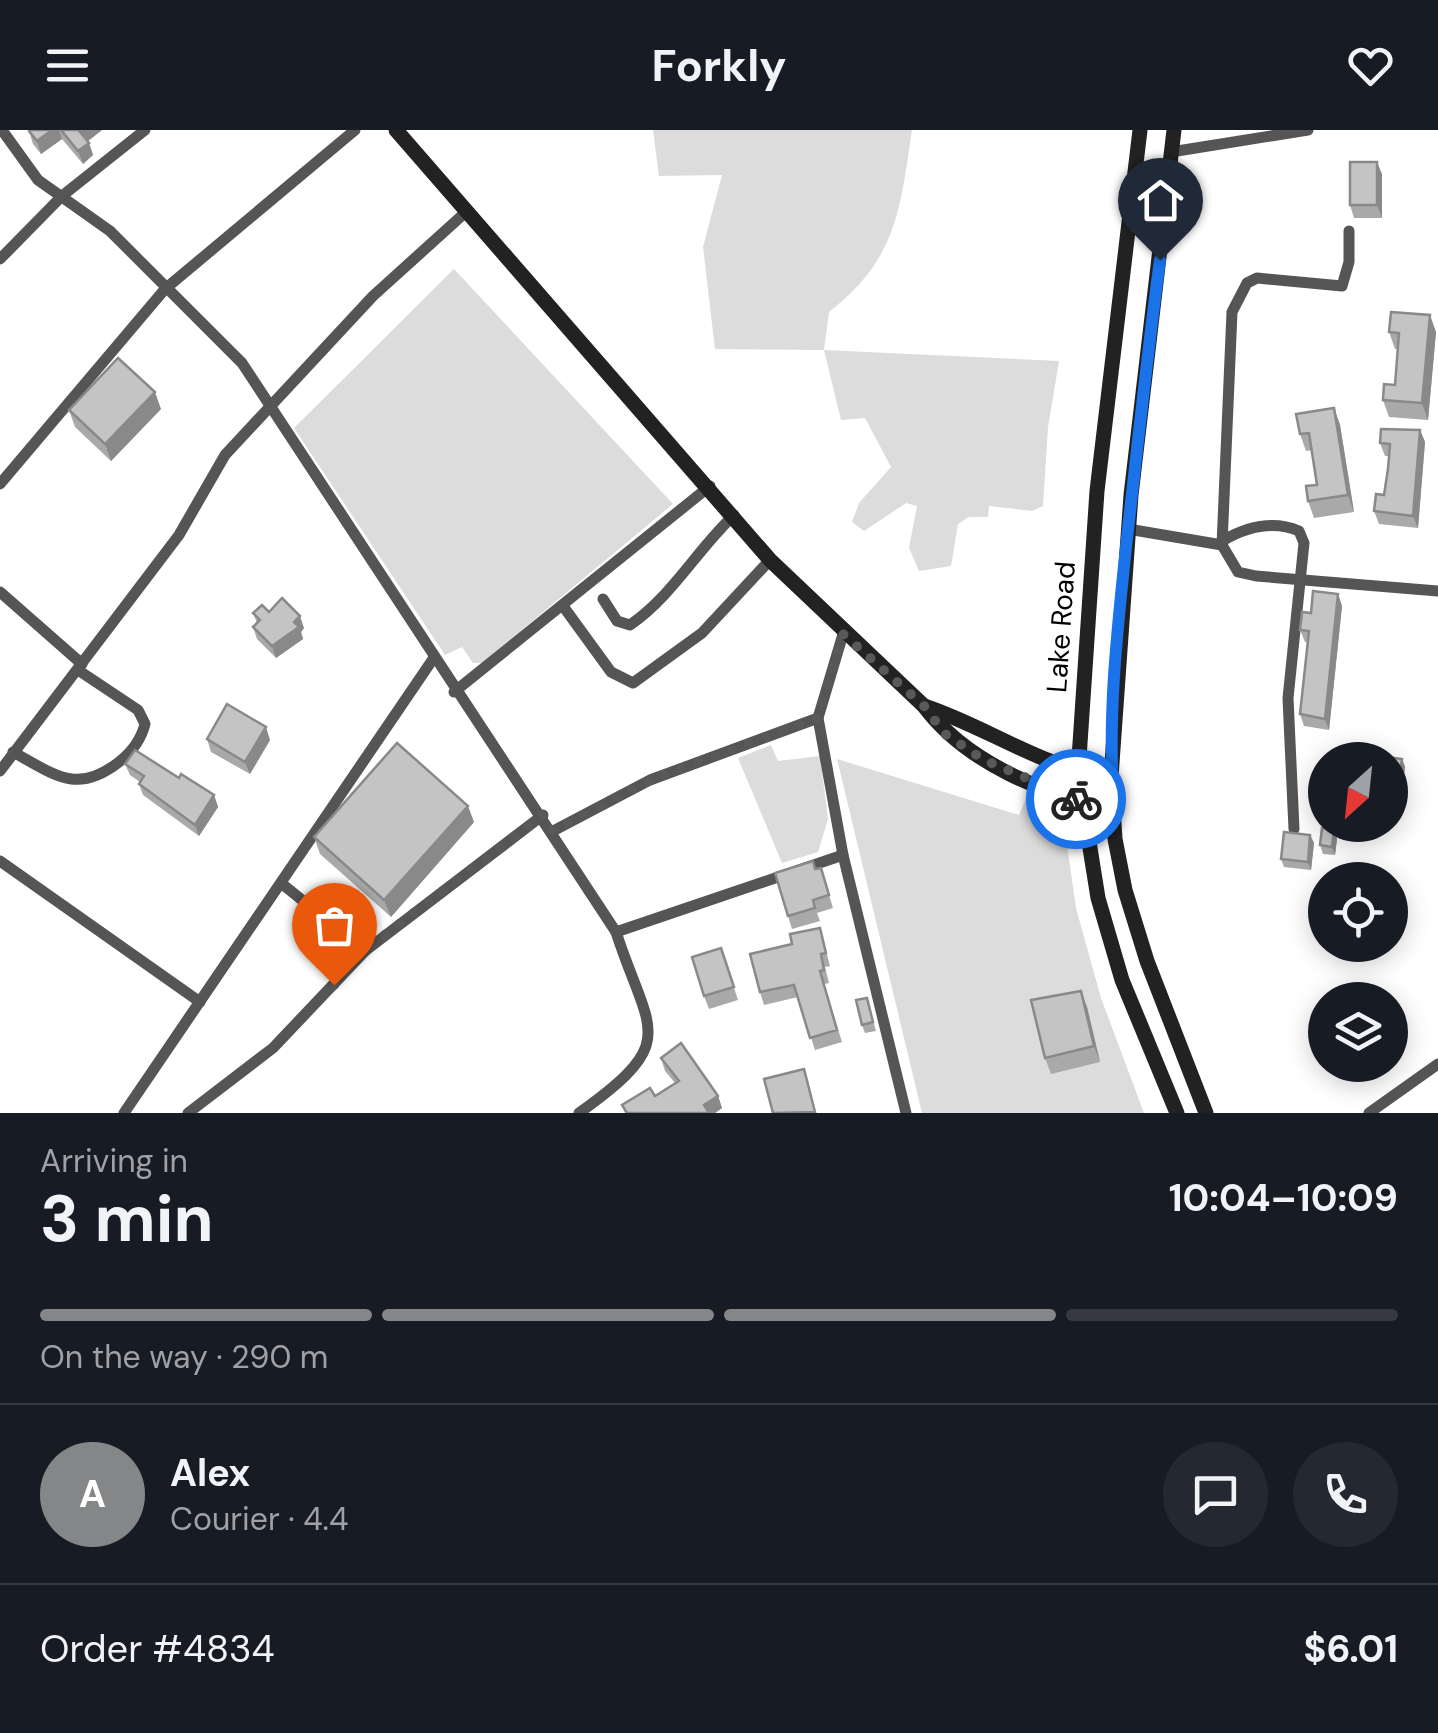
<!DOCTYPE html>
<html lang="en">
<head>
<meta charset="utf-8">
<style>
	:root { --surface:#171b24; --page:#242831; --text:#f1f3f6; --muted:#9ea1a6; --line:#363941; --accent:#858687 }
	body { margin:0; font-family:"DM Sans",sans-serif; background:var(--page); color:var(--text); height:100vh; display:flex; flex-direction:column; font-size:38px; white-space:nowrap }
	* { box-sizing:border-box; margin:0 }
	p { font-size:32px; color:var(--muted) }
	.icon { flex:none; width:55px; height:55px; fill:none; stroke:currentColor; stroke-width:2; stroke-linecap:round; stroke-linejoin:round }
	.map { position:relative; height:983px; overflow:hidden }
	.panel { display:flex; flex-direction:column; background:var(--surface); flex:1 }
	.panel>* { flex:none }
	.needle { width:65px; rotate:207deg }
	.tools { position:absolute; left:1308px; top:612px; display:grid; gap:20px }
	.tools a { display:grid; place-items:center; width:100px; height:100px; border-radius:50%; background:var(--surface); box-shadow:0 5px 25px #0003; font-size:50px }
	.pin { position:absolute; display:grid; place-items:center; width:85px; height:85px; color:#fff; margin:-102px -42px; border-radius:50% 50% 50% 0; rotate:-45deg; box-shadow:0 0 10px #0007 }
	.pin .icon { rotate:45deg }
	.courier { position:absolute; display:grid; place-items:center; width:100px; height:100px; margin:-50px; border:8px solid #1a73e8; border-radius:50%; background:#fff; color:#222; box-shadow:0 2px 12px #0007 }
	.overview em { font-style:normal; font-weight:700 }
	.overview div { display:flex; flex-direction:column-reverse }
	.overview { display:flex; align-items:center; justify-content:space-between; height:170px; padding:0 40px }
	h1 { font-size:65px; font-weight:700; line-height:75px }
	.bar { display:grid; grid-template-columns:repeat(4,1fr); gap:15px 10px; align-content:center; height:120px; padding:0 40px }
	.bar i { height:12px; border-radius:8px; background:var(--line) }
	.bar .on { background:var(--accent) }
	.bar p { grid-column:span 4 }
	.line { display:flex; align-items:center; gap:25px; padding:0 40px; border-top:2px solid var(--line) }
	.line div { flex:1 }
	.round { display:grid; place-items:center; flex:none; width:105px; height:105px; border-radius:52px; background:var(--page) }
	header { display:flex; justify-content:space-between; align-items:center; height:130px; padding:0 40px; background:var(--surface); font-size:45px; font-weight:700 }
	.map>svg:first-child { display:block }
	.green { fill:#dcdcdc }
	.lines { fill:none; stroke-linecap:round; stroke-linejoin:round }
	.street { stroke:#555; stroke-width:11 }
	.secondary { stroke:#222; stroke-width:15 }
	.wall { fill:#a9a9a9 }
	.shaded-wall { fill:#898989 }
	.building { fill:#c4c4c4; stroke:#898989; stroke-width:2.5 }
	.done { stroke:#595959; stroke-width:10; stroke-dasharray:0 18 }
	.route { stroke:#1a73e8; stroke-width:12 }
	.labels { text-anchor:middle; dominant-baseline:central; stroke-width:8; stroke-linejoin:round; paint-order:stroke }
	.street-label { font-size:28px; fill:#000; stroke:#fff }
</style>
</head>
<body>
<header><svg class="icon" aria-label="menu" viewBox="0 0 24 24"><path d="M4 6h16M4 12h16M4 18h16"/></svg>Forkly<svg class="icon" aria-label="heart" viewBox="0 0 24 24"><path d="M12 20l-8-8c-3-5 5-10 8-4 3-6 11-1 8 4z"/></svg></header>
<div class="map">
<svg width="1438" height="983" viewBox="0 0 1438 983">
	<rect width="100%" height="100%" fill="#fff"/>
	<!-- green -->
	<g class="green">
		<path d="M 653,0 L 912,0 C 900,80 897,129 829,182 L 824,220 L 1059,231 L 1048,297 L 1043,376 L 1032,381 L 989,376 L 988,387 L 969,387 L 958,394 L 951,436 L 919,441 L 909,418 L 917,376 L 906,373 L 864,401 L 852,392 L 859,373 L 891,337 L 865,288 L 841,290 L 824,220 L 715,219 L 703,117 L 722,45 L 659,46 Z"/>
		<polygon points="454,139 673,374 482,533 473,533 462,517 445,525 294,298"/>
		<polygon points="771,615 778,631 820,626 828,689 818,722 782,733 738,628"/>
		<polygon points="837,629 1019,685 1029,661 1055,677 1064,694 1076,778 1101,868 1144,983 922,983"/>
	</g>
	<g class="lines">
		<!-- street -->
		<g class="street">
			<path d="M 2,0 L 38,50 L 110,101 L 242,233 L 616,802 C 649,904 681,910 579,983"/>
			<polyline points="1171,22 1308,0"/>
			<polyline points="1349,101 1349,132 1342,156 1257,148 1247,153 1232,182 1222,415 1238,442 1256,446 1438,461"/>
			<polyline points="0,129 62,66 145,0"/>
			<polyline points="0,354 165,159 355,0"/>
			<polyline points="1128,399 1222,415"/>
			<path d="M 1222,411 C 1246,397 1273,390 1299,401 L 1304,413 L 1288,568 L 1294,699"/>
			<polyline points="0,462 82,534"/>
			<path d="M 603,469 L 617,491 L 630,495 C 673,465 696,421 734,385"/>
			<polyline points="563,476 611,542 633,553 702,503 770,430"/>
			<polyline points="843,504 818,588 843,725 906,983"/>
			<polyline points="454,562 710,356"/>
			<path d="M 13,622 C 55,645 77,665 119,632 C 133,621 141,610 145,594 L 138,580 L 78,540"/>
			<polyline points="0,641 179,405 225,325 373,166 467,81"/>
			<polyline points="553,701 650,650 818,588"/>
			<polyline points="0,731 200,872"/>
			<polyline points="281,753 365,821"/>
			<polyline points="616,802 843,725"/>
			<polyline points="124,983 433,529"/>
			<polyline points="188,983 273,918 365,821 543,685"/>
			<polyline points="1369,983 1438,934"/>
		</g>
		<!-- secondary -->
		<g class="secondary">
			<path d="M 396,0 L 770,430 L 924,576 C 965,631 1046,668 1113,675"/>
			<polyline points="1140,0 1097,361 1078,643 1098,768 1122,850 1177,983"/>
			<polyline points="1174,0 1131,365 1111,647 1115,709 1125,760 1147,831 1206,983"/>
			<path d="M 924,576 C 988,597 1043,639 1111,647"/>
		</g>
	</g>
	<!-- wall -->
	<g class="wall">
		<polygon points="30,0 102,0 88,11 93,25 83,34 62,9 41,24 33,14 29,1"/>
		<polygon points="1382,44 1382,88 1354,88 1350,75"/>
		<polygon points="1389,202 1436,202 1428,290 1389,287 1383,270 1395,255 1398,219 1395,219"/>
		<polygon points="1334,278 1340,295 1354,382 1314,388 1308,371 1317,355 1312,320 1306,321 1300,304"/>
		<polygon points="161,279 111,331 75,297 69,280"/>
		<polygon points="1420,300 1425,312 1418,398 1379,394 1374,381 1384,365 1389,326 1385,326 1380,313"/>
		<polygon points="1338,464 1342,476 1329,600 1304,596 1300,584 1308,512 1305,512 1300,500 1311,483"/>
		<polygon points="269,482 304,498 301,502 303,509 276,528 257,509 253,497 257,493 253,483"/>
		<polygon points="207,609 270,610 250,644 211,622"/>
		<polygon points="1402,629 1405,637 1402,658 1390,656 1390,630"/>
		<polygon points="125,634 179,648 214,665 218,677 199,706 143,665 139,654 140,652 130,645"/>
		<polygon points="474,692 391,787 320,724 314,707"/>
		<polygon points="1334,700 1337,709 1335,725 1323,724 1320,715"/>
		<polygon points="1310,705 1314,713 1311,740 1284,737 1281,729"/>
		<polygon points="821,738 833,778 817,783 820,791 792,799 788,786 816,739"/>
		<polygon points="820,798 830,836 825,837 829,853 824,854 842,912 815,920 798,867 764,875 760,862 792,814"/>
		<polygon points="721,818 738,870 709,879 704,866"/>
		<polygon points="867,868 876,901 865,903 862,895"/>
		<polygon points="1087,877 1100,932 1051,944 1045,928"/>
		<polygon points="661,928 718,966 722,978 715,983 625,983 622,975 655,966 675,953 665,941"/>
	</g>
	<!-- shaded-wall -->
	<g class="shaded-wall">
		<polygon points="52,0 59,0 62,9 41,24 37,11"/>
		<polygon points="81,0 102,0 84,14 79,1"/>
		<polygon points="89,13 93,25 83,34 78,21"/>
		<polygon points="1377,32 1382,44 1382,88 1377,75"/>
		<polygon points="1430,185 1436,202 1428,290 1422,273"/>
		<polygon points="155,262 161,279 111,331 105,314"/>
		<polygon points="1334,278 1340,295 1354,382 1348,365"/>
		<polygon points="1420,300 1425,312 1418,398 1413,386"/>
		<polygon points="1338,464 1342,476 1329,600 1325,589"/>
		<polygon points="300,486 304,498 301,502 303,509 276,528 272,516"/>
		<polygon points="266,597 270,610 250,644 245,632"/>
		<polygon points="1402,629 1405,637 1402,658 1399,649"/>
		<polygon points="214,665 218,677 199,706 195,695"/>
		<polygon points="468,676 474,692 391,787 384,770"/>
		<polygon points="1334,700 1337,709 1335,725 1332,717"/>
		<polygon points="1310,705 1314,713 1311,740 1308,732"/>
		<polygon points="1081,861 1087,877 1100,932 1094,916"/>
		<polygon points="718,966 722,978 715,983 707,983 704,975"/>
	</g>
	<!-- building -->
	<g class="building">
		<polygon points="30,0 52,0 37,11 29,1"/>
		<polygon points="61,0 81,0 79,1 89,13 78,21"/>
		<rect x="1350" y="32" width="27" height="43"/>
		<polygon points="1391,182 1430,185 1422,273 1383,270 1384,254 1395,255 1399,203 1389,202"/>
		<polygon points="118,228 155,262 105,314 69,280"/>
		<polygon points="1334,278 1348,365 1308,371 1306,356 1317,355 1309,303 1300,304 1296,284"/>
		<polygon points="1381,299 1420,300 1413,386 1374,381 1376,364 1384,365 1388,339 1390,314 1380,313"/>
		<polygon points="1313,461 1338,464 1325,589 1300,584 1309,501 1300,500 1302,482 1311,483"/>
		<polygon points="282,468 300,486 294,492 299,497 272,516 253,497 260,490 253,483 262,475 269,482"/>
		<polygon points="227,574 266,597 245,632 207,609"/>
		<polygon points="397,613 468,676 384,770 314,707"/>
		<polygon points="135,620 179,648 181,644 214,665 195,695 139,654 144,646 125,634"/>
		<polygon points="1372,625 1402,629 1399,649 1390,648 1390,630 1371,630"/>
		<polygon points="1322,698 1334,700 1332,717 1320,715"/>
		<polygon points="1284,702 1310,705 1308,732 1281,729"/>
		<polygon points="813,731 815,739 821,738 829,765 813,770 815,778 788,786 775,743"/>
		<polygon points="820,798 826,823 821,824 824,840 820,841 837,900 810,908 794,855 760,862 750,824 792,814 790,804"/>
		<polygon points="721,818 734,857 704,866 692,827"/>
		<polygon points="1081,861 1094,916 1045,928 1031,870"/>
		<polygon points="867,868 873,892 862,895 856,870"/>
		<polygon points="681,913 718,966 704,975 709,983 627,983 622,975 650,958 655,966 679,951 661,928"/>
		<polygon points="804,939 815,982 773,983 764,949"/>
	</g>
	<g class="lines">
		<!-- done -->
		<polyline class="done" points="334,855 364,821 543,685 553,701 650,650 818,588 843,504 924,576 945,604 984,630 1076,669"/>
		<!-- route -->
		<path class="route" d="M 1076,669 L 1114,675 C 1107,590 1117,502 1126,417 C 1137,321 1147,226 1160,130"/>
	</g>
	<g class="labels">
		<!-- street labels -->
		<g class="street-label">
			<text transform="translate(1061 497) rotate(-86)">Lake Road</text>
		</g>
	</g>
</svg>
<div class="tools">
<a><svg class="needle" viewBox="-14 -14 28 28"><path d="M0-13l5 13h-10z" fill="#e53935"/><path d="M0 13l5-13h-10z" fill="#9ea1a6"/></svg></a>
<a><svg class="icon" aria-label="locate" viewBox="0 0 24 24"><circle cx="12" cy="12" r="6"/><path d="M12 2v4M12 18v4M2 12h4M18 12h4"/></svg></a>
<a><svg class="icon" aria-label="layers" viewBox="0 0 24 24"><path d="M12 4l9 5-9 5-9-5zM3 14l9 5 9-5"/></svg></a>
</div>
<div class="pin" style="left:334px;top:855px;background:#ea580c"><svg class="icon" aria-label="bag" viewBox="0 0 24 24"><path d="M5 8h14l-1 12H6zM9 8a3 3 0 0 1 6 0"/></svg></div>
<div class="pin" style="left:1160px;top:130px;background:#1f2937"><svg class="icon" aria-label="home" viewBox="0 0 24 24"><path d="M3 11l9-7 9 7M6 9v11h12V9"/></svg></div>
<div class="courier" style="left:1076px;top:669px"><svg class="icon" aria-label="bike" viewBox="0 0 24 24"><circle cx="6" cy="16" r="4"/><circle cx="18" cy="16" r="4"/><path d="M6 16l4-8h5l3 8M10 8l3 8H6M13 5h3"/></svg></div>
</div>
<section class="panel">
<div class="overview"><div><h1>3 min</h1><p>Arriving in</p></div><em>10:04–10:09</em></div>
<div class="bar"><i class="on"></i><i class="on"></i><i class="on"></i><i></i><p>On the way · 290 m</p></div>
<div class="line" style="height:180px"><b class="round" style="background:var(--accent);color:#fff">A</b><div><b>Alex</b><p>Courier · 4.4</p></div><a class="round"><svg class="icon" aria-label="chat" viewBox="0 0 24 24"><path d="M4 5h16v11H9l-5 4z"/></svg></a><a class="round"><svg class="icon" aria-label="phone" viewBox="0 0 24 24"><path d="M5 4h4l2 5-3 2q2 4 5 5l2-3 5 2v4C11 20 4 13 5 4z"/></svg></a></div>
<div class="line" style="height:130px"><div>Order #4834</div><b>$6.01</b></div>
</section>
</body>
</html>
